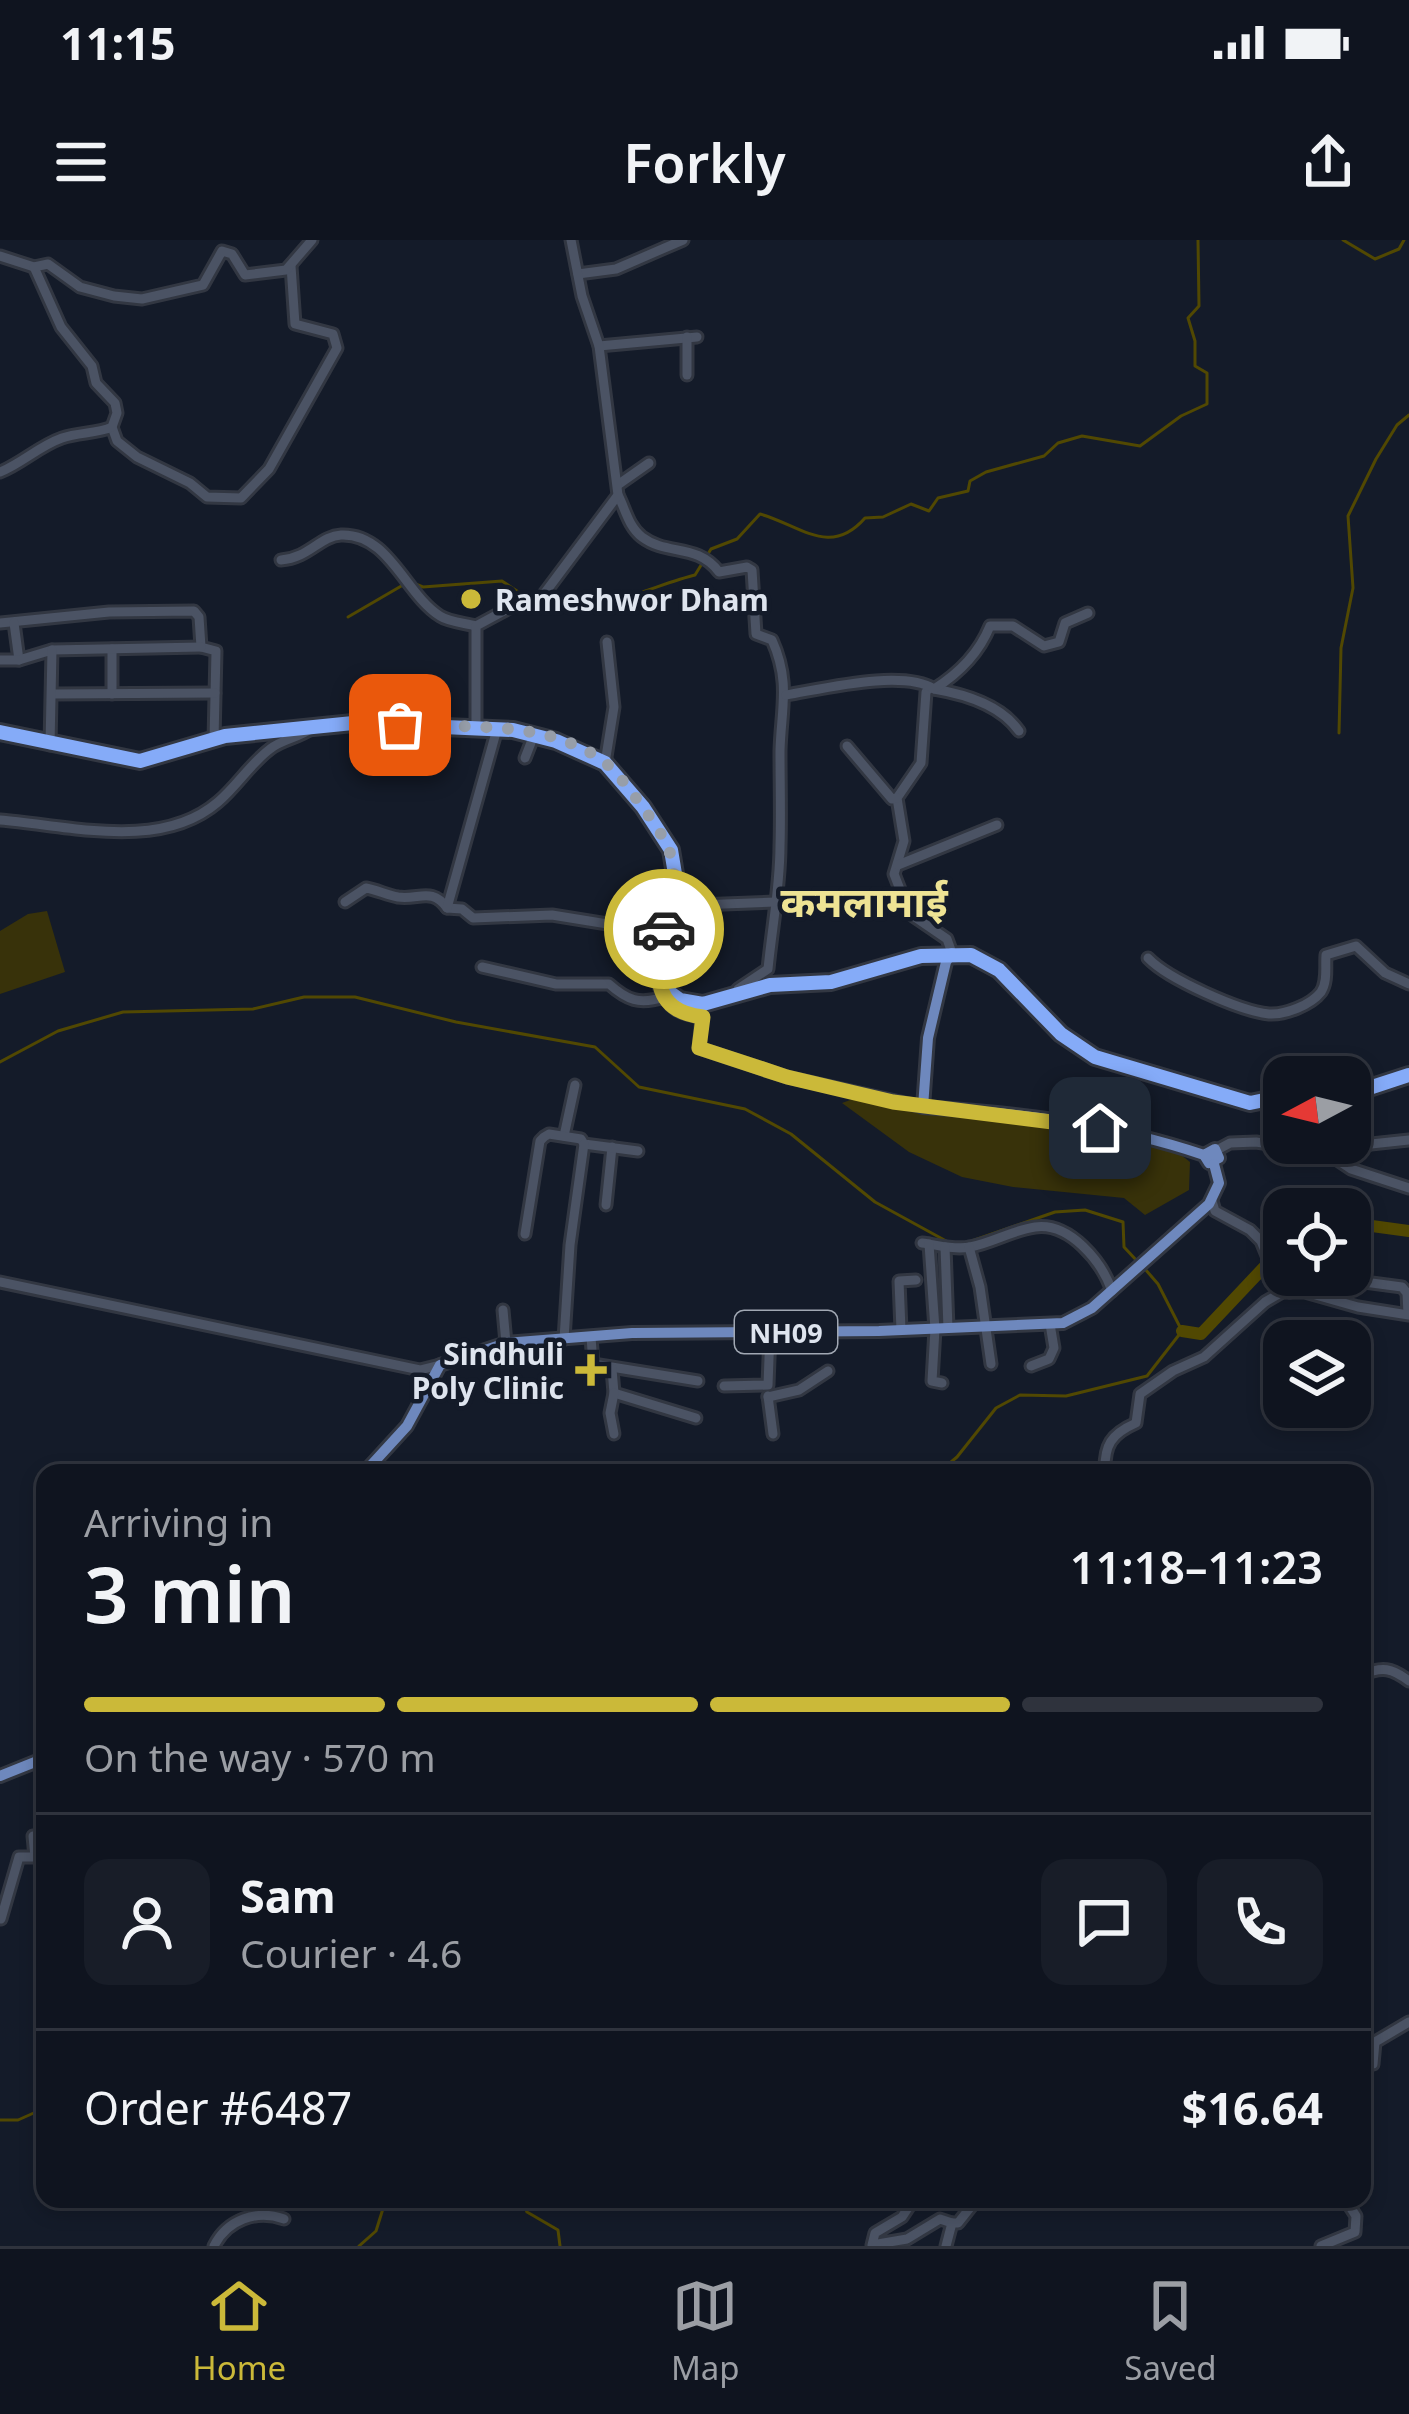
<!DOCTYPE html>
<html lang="en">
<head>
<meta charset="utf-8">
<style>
	:root { --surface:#0f141f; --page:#181d28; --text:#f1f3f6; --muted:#9b9ea4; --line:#2f333d; --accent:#cbb939 }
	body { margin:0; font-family:"Noto Sans","Noto Sans Devanagari",sans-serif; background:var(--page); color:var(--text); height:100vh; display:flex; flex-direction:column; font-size:45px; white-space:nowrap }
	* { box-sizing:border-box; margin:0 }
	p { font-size:39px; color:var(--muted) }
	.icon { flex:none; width:66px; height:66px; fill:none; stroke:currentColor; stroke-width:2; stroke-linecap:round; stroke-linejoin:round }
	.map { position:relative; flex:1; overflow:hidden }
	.sheet { position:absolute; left:36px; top:1224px; width:1335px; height:744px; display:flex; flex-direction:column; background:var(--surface); border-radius:24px; box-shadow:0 6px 18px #0003,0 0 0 3px var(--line) }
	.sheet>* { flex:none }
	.needle { width:78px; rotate:263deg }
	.tools { position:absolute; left:1263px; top:816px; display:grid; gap:24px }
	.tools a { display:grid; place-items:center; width:108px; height:108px; border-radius:24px; background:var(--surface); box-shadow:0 6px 18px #0003,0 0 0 3px var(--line); font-size:60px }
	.pin { position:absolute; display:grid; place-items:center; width:102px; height:102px; color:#fff; margin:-51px; border-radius:24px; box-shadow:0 6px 18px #0006 }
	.courier { position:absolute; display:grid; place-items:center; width:120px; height:120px; margin:-60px; border:9px solid #cbb939; border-radius:50%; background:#fff; color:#222; box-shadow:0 3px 15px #0007 }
	.head em { font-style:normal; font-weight:600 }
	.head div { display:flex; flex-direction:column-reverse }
	.head { display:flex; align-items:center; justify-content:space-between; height:204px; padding:0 48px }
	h1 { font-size:78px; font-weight:600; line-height:90px }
	.bar { display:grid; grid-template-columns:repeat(4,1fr); gap:18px 12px; align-content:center; height:144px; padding:0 48px }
	.bar i { height:15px; border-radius:9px; background:var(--line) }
	.bar .selected { background:var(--accent) }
	.bar p { grid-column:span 4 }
	.line { display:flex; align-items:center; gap:30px; padding:0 48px; border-top:3px solid var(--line) }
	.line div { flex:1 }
	.round { display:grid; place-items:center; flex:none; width:126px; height:126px; border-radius:24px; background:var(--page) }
	.status { display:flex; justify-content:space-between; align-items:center; height:84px; padding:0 60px; background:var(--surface); direction:ltr }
	.status svg { height:33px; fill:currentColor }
	header { display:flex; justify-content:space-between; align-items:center; height:156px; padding:0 48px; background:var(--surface); font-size:54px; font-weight:600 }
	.tab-bar { display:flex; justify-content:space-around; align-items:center; height:168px; border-top:3px solid var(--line); background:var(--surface); font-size:33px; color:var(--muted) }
	.tab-bar a { display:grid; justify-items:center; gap:6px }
	.tab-bar .selected { color:var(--accent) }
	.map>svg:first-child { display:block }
	.green { fill:#38320a }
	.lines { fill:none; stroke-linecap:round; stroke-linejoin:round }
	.stream { stroke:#514802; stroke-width:3 }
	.river { stroke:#514802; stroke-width:12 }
	.minor-casing { stroke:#323742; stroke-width:15 }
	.major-casing { stroke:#323742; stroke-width:16 }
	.highway-casing { stroke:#323742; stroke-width:20 }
	.minor { stroke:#4b5364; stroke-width:9 }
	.major { stroke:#6e88bd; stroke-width:10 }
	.highway { stroke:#85abf8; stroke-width:14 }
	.done { stroke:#979ea9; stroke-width:12; stroke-dasharray:0 21.6 }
	.route { stroke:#cbb939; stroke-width:15 }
	.poi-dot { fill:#cbb939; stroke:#141b29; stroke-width:4.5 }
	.labels { text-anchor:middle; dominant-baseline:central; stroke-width:9; stroke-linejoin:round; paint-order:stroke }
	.shield { fill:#141b29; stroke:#a1a8b3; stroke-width:3 }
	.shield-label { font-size:27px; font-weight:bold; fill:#dee4ee }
	.poi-label { font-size:30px; font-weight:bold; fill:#dee4ee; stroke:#141b29; text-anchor:start }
	.district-label { font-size:42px; font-weight:bold; fill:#eee394; stroke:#141b29 }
</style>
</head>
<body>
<div class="status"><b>11:15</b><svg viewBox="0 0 49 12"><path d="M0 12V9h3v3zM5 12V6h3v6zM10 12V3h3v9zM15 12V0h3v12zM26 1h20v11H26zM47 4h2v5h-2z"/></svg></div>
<header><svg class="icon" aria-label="menu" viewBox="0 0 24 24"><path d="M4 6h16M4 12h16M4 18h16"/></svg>Forkly<svg class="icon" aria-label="share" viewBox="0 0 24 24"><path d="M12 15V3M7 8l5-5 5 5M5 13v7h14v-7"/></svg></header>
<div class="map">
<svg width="1409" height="2006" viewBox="0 0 1409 2006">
	<rect width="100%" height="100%" fill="#141b29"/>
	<!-- green -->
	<g class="green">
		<polygon points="47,671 65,732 0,754 0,691 28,674"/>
		<polygon points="853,859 932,874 1032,883 1127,900 1180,914 1190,922 1189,950 1145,975 1124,958 1013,947 962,937 909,912 842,863"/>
	</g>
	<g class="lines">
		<!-- stream -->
		<g class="stream">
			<polyline points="1343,0 1375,19 1399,9 1404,0"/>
			<polyline points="413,343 423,347 502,341 529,359"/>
			<path d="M 537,364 C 572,385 656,344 695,335 L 711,309 L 737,299 L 760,274 C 800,285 830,318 865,278 L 883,277 L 911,264 L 929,271 L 938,258 L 968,251 L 970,241 L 986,232 L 1044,216 L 1058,203 L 1082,196 L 1140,206 L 1181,176 L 1207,164 L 1207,133 L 1195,126 L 1195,101 L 1188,78 L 1199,66 L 1198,0"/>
			<polyline points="348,377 403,345"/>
			<polyline points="1339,493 1341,408 1353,348 1348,276 1376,219 1397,185 1409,175"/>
			<polyline points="0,822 58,791 123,772 253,769 304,757 355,757 456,782 595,807 639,847 745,869 791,894 875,962 948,1002"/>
			<polyline points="963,1004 1055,972 1085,970 1123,982 1124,1007 1138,1022"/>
			<polyline points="850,1233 903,1224 936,1232"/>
			<polyline points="938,1233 957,1217 996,1168 1020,1155 1066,1156 1147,1136 1182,1091 1158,1044 1145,1029"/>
			<polyline points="0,1880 18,1880 45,1868"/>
			<polyline points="521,1959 527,1972 558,1990 560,2006"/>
			<polyline points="359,2006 376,1991 386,1959"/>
		</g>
		<!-- river -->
		<g class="river">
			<polyline points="1350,983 1409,991"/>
			<polyline points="1182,1091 1201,1094 1284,1006"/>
		</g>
		<defs>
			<g id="minor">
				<polyline points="0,16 34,27"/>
				<polyline points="578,34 616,29 683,0"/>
				<polyline points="599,106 697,97"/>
				<polyline points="687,135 687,97"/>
				<polyline points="112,187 117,201 137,217 190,243 207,257 241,258 269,229 337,108 333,94 295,84 291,26"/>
				<path d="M 0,232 C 21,224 39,206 62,198 C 79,192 96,194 112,187 L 117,173 L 115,163 L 96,143 L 92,126 L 61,87 L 34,27 L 48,24 L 80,47 L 114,56 L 142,59 L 203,45 L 222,11 L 232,14 L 245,35 L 286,30 L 312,0"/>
				<polyline points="619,244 649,223"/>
				<path d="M 618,255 C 625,268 628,286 642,297 C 667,316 697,303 719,332 L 747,327 L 752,330 L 756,394 L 772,400 C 791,442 781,470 780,511 C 780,543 781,575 780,606 C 780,647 772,688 768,729 L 738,749"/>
				<path d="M 281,320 C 309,318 320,296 341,295 C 389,293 405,354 440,376 C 449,382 465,383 476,386"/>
				<polyline points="0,383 109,372 194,371 199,377 201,407 216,411 214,500"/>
				<polyline points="14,383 19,420"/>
				<polyline points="112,409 112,454"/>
				<polyline points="0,420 19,420 52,410 201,407"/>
				<polyline points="930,447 926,452 921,523 897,558 904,601 894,634 901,652 909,673 947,699 952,713"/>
				<path d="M 934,449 C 964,454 1001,465 1019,491"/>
				<polyline points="53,454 215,453"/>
				<path d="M 786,455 C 823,449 902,429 934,449 C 958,434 979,413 990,386 L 1013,386 L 1044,406 L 1059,402 L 1065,383 L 1088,373"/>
				<polyline points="476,488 476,386 513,366 538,362 618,255 599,106 582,56 571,0"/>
				<polyline points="50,505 52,410"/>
				<polyline points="847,506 892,559 897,558"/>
				<polyline points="525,518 534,495"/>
				<polyline points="605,523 614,467 607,402"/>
				<path d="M 0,580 C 67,585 160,612 218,562 C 237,546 250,524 270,509 C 282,499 299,498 312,488"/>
				<polyline points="898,625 997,585"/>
				<path d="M 345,662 L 366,648 C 377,650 387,655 398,657 C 419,660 432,647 447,668 L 462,669 L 473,678 L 552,675 L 663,693"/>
				<polyline points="671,666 775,662"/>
				<polyline points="447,668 497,489"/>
				<path d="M 1148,718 C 1168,739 1240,771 1269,774 C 1285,775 1311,765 1321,752 C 1328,741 1325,727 1326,715 L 1356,706 L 1385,733 L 1409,744"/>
				<path d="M 482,727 L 556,744 L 609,744 C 627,760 639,765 664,757"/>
				<path d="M 662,747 C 666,769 682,775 702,777 L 699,808 L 787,837 L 923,867"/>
				<polyline points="564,896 575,845"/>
				<polyline points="1217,910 1230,903 1256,902 1327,913 1351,929 1409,948"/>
				<polyline points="1337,916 1371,904 1409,900"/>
				<polyline points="1212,961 1215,971 1250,990 1261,1001 1282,1052"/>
				<polyline points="606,965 612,907"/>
				<polyline points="525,994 540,901 544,897 549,894 581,899 584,904 638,911"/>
				<path d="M 922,1003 C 938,1005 954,1010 970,1007 C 992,1003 1013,990 1035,987 C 1070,982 1102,1022 1112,1051"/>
				<polyline points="929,1004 935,1089 932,1141 942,1143"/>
				<polyline points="945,1007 948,1088"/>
				<polyline points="969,1007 980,1047 991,1124"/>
				<polyline points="0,1042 420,1130 440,1125"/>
				<polyline points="1290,1052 1319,1036 1402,1047 1407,1053 1408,1074"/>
				<polyline points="503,1070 506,1103"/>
				<polyline points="901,1090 899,1041 916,1040"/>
				<polyline points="591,1097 593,1124 698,1141"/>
				<polyline points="564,1099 570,1005 584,904"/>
				<polyline points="1031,1126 1049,1119 1054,1108 1050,1084"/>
				<polyline points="612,1129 614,1153 696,1178"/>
				<polyline points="724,1146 768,1145 770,1092"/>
				<polyline points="768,1156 773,1194"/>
				<polyline points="768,1157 799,1150 828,1131"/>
				<polyline points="614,1194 610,1173 614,1153"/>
				<path d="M 1105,1233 C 1104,1205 1111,1194 1136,1183 L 1140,1154 L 1173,1131 L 1204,1117 L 1265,1062 L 1282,1052 L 1305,1052 L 1358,1067 L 1409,1075"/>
				<path d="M 1362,1435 C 1382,1426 1392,1428 1409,1441"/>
				<polyline points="33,1596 35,1617"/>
				<polyline points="1,1679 19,1617 45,1617"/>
				<polyline points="1362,1732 1365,1737 1362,1744"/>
				<polyline points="1362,1827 1373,1824 1375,1802 1409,1782"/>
				<polyline points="914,1959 902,1977 875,1993 872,2005 907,1999 940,1979 952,1983"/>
				<path d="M 214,2006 C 227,1980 256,1969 284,1979"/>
				<polyline points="946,2006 952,1983 958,1983 977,1959"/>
				<polyline points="1321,2006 1355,1992 1356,1976 1345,1959"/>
			</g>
			<g id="major">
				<path d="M 952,713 L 946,722 L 928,798 L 923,867 C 1018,873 1113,884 1204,915 L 1209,923 L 1219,918 L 1215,909 L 1204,915"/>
				<polyline points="364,1233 407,1186 440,1125 506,1103 632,1093 879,1091 1063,1083 1092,1068 1209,964 1219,943 1214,924"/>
				<polyline points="0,1536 45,1518"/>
			</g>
			<g id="highway">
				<polyline points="0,492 140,521 225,496 353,483 513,490 556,501 605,523 643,567 671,610 676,640 656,730 662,747 680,760 703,764 770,745 831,742 921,716 971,715 999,730 1061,794 1095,817 1250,863 1284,856"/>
				<polyline points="1350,847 1369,848 1409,835"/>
			</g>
		</defs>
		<!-- minor casing -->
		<use href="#minor" class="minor-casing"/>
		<!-- major casing -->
		<use href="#major" class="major-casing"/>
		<!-- highway casing -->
		<use href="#highway" class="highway-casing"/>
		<!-- minor -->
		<use href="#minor" class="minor"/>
		<!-- major -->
		<use href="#major" class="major"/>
		<!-- highway -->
		<use href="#highway" class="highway"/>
	</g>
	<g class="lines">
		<!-- done -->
		<path class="done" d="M 400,485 C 467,488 553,479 608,525 C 621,537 633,554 644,569 C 679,616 680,633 664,689"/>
		<!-- route -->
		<path class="route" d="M 664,689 C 656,730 649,771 703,777 L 699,808 L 787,837 L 893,862 L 1100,888"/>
	</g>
	<!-- markers -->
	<g class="poi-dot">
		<circle cx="471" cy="359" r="12"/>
		<path d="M585 1112h12v12h12v12h-12v12h-12v-12h-12v-12h12z"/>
	</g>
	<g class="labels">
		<!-- shield labels -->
		<rect class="shield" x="735" y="1071" width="102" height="42" rx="9"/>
		<g class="shield-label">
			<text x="786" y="1092">NH09</text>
		</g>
		<!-- poi labels -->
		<g class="poi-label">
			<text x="495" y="359">Rameshwor Dham</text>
			<text x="564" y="1113" text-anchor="end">Sindhuli<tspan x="564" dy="34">Poly Clinic</tspan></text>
		</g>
		<!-- district labels -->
		<g class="district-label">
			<text x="864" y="660">कमलामाई</text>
		</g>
	</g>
</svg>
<div class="tools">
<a><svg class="needle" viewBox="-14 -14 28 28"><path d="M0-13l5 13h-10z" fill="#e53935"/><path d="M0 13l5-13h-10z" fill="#9b9ea4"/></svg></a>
<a><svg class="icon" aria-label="locate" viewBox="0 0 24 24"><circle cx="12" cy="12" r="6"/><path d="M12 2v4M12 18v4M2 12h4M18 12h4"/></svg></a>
<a><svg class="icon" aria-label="layers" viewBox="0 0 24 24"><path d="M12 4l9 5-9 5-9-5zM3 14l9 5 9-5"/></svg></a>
</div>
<div class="pin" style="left:400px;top:485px;background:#ea580c"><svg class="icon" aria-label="bag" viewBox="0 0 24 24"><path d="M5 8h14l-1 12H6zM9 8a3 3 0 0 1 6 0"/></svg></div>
<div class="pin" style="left:1100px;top:888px;background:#1f2937"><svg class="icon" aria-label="home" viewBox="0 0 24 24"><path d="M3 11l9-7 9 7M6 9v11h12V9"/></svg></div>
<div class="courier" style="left:664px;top:689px"><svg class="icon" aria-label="car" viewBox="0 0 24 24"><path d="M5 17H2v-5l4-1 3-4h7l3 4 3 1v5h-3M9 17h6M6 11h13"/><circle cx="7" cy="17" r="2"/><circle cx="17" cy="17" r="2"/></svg></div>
<section class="sheet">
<div class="head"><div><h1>3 min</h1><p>Arriving in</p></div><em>11:18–11:23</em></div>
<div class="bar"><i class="selected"></i><i class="selected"></i><i class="selected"></i><i></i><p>On the way · 570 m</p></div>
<div class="line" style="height:216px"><a class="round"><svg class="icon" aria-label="person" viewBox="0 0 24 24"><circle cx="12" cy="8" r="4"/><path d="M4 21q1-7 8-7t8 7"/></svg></a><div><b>Sam</b><p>Courier · 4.6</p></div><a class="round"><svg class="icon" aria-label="chat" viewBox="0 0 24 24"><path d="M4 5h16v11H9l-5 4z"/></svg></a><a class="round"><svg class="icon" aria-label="phone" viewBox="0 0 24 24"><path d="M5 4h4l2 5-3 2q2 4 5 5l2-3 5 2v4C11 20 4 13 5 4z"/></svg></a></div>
<div class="line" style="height:156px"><div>Order #6487</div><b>$16.64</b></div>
</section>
</div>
<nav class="tab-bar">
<a class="selected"><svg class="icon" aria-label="home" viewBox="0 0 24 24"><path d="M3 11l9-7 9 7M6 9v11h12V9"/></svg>Home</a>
<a><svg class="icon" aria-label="map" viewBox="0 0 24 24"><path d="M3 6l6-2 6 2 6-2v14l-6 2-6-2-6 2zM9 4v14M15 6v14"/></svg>Map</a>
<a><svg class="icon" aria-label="saved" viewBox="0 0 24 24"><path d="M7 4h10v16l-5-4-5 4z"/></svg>Saved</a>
</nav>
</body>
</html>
